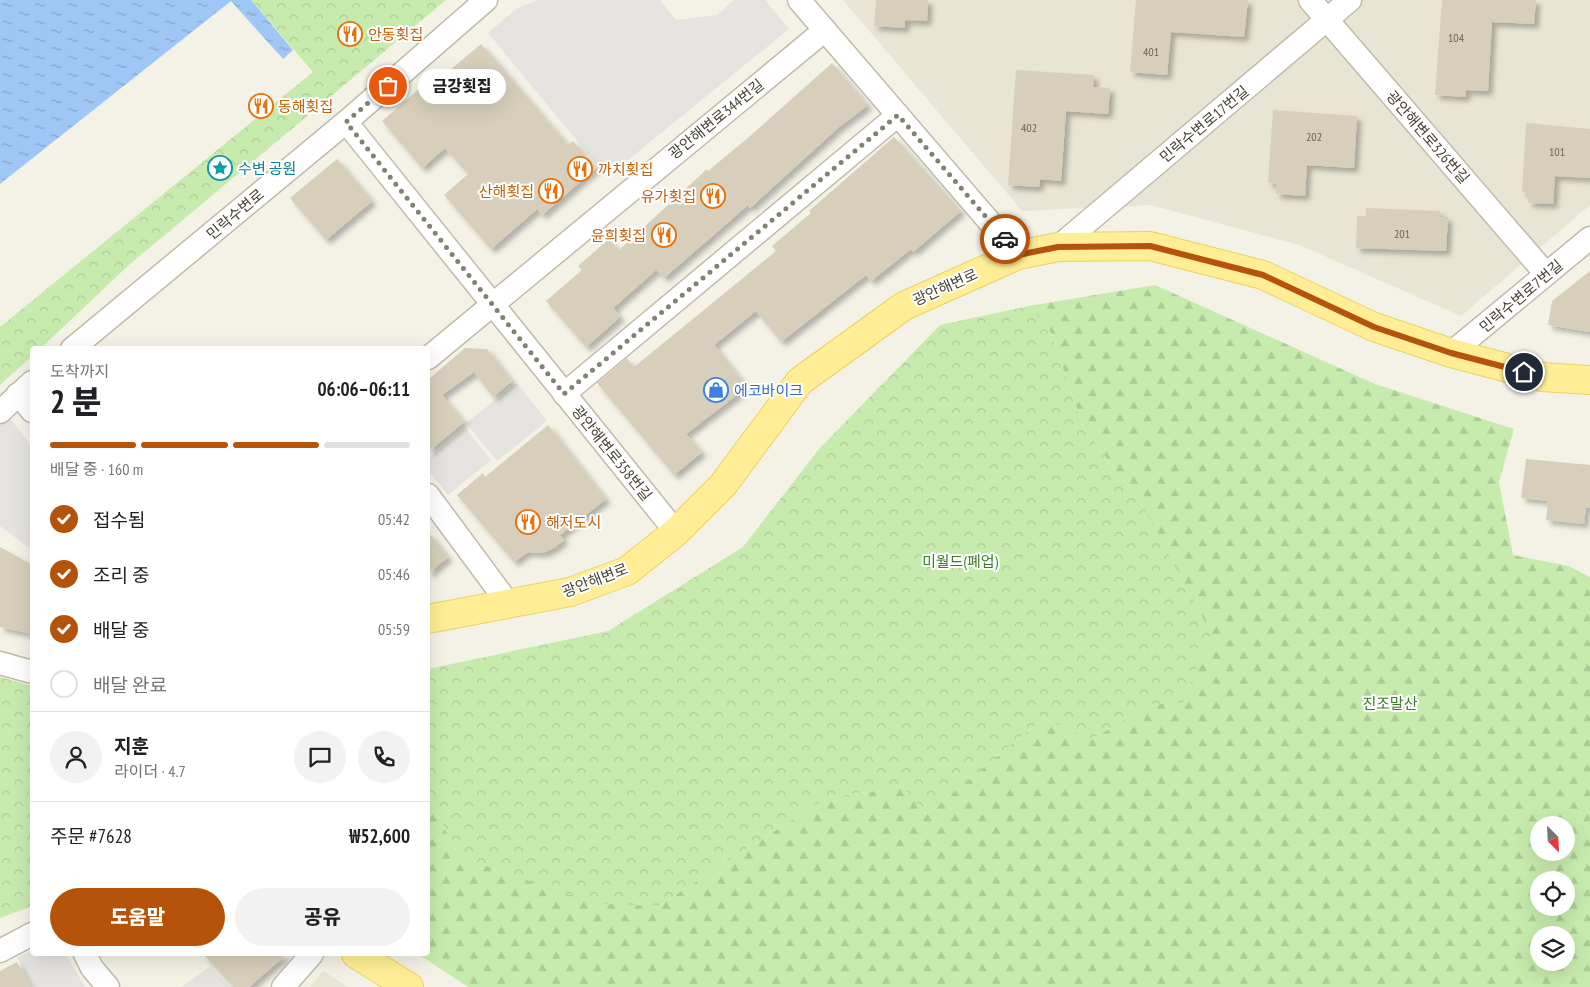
<!DOCTYPE html>
<html lang="ko">
<head>
<meta charset="utf-8">
<style>
	:root { --surface:#fff; --page:#f2f2f2; --text:#202124; --muted:#757577; --line:#e0e0e0; --accent:#b45309 }
	body { margin:0; font-family:"PT Sans Narrow","Noto Sans KR",sans-serif; background:var(--page); color:var(--text); height:100vh; display:flex; flex-direction:column; font-size:19px; white-space:nowrap }
	* { box-sizing:border-box; margin:0 }
	p { font-size:16px; color:var(--muted) }
	.icon { flex:none; width:28px; height:28px; fill:none; stroke:currentColor; stroke-width:2; stroke-linecap:round; stroke-linejoin:round }
	.map { position:relative; flex:1; overflow:hidden }
	.details { position:absolute; left:30px; top:346px; width:400px; height:610px; display:flex; flex-direction:column; background:var(--surface); border-radius:5px; box-shadow:0 5px 20px #0002 }
	.details>* { flex:none }
	.needle { width:32px; rotate:156deg }
	.tools { position:absolute; left:1530px; top:816px; display:grid; gap:10px }
	.tools a { display:grid; place-items:center; width:45px; height:45px; border-radius:50%; background:var(--surface); box-shadow:0 5px 20px #0002; font-size:25px }
	.pin { position:absolute; display:grid; place-items:center; width:42px; height:42px; color:#fff; margin:-21px; border:2px solid #fff; border-radius:50%; box-shadow:0 1px 5px #0007 }
	.courier { position:absolute; display:grid; place-items:center; width:50px; height:50px; margin:-25px; border:4px solid #b45309; border-radius:50%; background:#fff; color:#222; box-shadow:0 1px 6px #0007 }
	.bubble { position:absolute; height:35px; border-radius:18px; background:var(--surface); box-shadow:0 5px 20px #0002; font-size:16px; font-weight:800; line-height:35px; text-align:center }
	.overview em { font-style:normal; font-weight:800 }
	.overview div { display:flex; flex-direction:column-reverse }
	.overview { display:flex; align-items:center; justify-content:space-between; height:85px; padding:0 20px }
	h1 { font-size:32px; font-weight:800; line-height:38px }
	.bar { display:grid; grid-template-columns:repeat(4,1fr); gap:8px 5px; align-content:center; height:60px; padding:0 20px }
	.bar i { height:6px; border-radius:4px; background:var(--line) }
	.bar .selected { background:var(--accent) }
	.bar p { grid-column:span 4 }
	.line { display:flex; align-items:center; gap:12px; padding:0 20px; border-top:1px solid var(--line) }
	.line div { flex:1 }
	.round { display:grid; place-items:center; flex:none; width:52px; height:52px; border-radius:26px; background:var(--page) }
	ol { padding:0 20px; list-style:none }
	li { display:flex; align-items:center; gap:15px; height:55px }
	li p { margin-inline-start:auto }
	li .icon { padding:5px; border-radius:50%; background:var(--accent); color:#fff; stroke-width:4 }
	li:last-child { color:var(--muted) }
	li i { width:28px; height:28px; border:2px solid var(--line); border-radius:50% }
	.action { display:flex; gap:10px; margin-top:auto; padding:10px 20px }
	.action a { flex:1; height:58px; border-radius:30px; background:var(--accent); color:#fff; font-size:20px; font-weight:800; line-height:58px; text-align:center }
	.action a+a { background:var(--page); color:var(--text) }
	.map>svg:first-child { display:block }
	.residential { fill:#e9e5d4 }
	.forest { fill:url(#forest-firs); fill-rule:evenodd }
	.park { fill:url(#park-crowns) }
	.parking { fill:#e5e3df }
	.water { fill:url(#water-ripples) }
	.building { fill:#d7cfbb; filter:url(#shadow) }
	.lines { fill:none; stroke-linecap:round; stroke-linejoin:round }
	.minor-casing { stroke:#c0bba9; stroke-width:25 }
	.major-casing { stroke:#ebd25e; stroke-width:30 }
	.minor { stroke:#fff; stroke-width:22 }
	.major { stroke:#ffee95; stroke-width:28 }
	.done { stroke:#848073; stroke-width:5; stroke-dasharray:0 9 }
	.route { stroke:#b45309; stroke-width:6 }
	.labels { text-anchor:middle; dominant-baseline:central; stroke-width:4; stroke-linejoin:round; paint-order:stroke }
	.number-label { font-size:12px; fill:#6c6656 }
	.food-label { font-size:15px; fill:#c56008; stroke:#fff; text-anchor:start }
	.street-label { font-size:15px; fill:#484335; stroke:#fff }
	.culture-label { font-size:15px; fill:#0d838f; stroke:#fff; text-anchor:start }
	.shop-label { font-size:15px; fill:#366cbe; stroke:#fff; text-anchor:start }
	.park-label { font-size:15px; fill:#3b7d25; stroke:#fff }
</style>
</head>
<body>
<div class="map">
<svg width="1590" height="987" viewBox="0 0 1590 987">
	<defs>
		<pattern id="forest-firs" width="22" height="20" patternUnits="userSpaceOnUse" patternTransform="scale(1.25)"><rect width="22" height="20" fill="#c7ebad"/><path d="M5 1l3.5 6h-7zM16 11l3.5 6h-7z" fill="#accb95"/></pattern>
		<pattern id="park-crowns" width="20" height="18" patternUnits="userSpaceOnUse" patternTransform="scale(1.25)"><rect width="20" height="18" fill="#c7ebad"/><path d="M2 6a3 3 0 1 1 6 0M12 15a3 3 0 1 1 6 0" fill="none" stroke="#accb95"/></pattern>
		<pattern id="water-ripples" width="26" height="14" patternUnits="userSpaceOnUse" patternTransform="scale(1.25)"><rect width="26" height="14" fill="#9fc7f5"/><path d="M2 4q2-2 4 0t4 0M15 11q2-2 4 0t4 0" fill="none" stroke="#84a3c7"/></pattern>
		<filter id="shadow"><feDropShadow dx="4.5" dy="4.5" stdDeviation="2.5" flood-color="#0004"/></filter>
	</defs>
	<rect width="100%" height="100%" fill="#f4f2e7"/>
	<!-- residential -->
	<g class="residential">
		<polygon points="843,0 1590,0 1590,205 1461,316 1299,245 1151,205 1022,211"/>
		<polygon points="323,971 348,987 310,987"/>
	</g>
	<!-- forest -->
	<path class="forest" d="M 1155,285 L 1375,384 L 1514,429 L 1499,482 L 1513,555 L 1569,566 L 1590,577 L 1590,987 L 468,987 L 418,954 L 428,954 L 428,793 L 458,856 L 658,906 L 826,798 L 903,787 L 926,815 L 1044,718 L 1091,740 L 1149,704 L 1183,702 L 1143,506 L 1084,429 L 1050,331 L 1029,306 ZM 1539,825 L 1566,825 L 1566,852 L 1539,852 ZM 1539,880 L 1566,880 L 1566,908 L 1539,908 ZM 1539,935 L 1566,935 L 1566,962 L 1539,962 Z"/>
	<!-- park -->
	<g class="park">
		<polygon points="251,0 446,0 130,264 40,349 32,349 32,356 0,385 0,327 313,72"/>
		<polygon points="1029,306 1050,331 1084,429 1143,506 1211,633 1183,703 1149,704 1091,740 1044,718 926,815 903,787 826,798 658,906 592,903 458,856 428,793 428,669 608,631 743,547 819,449 940,325"/>
		<polygon points="0,677 32,686 32,903 30,907 0,918"/>
	</g>
	<!-- parking -->
	<g class="parking">
		<polygon points="537,0 660,0 676,20 717,15 734,0 765,0 789,29 607,177 488,33 516,9"/>
		<polygon points="517,383 547,421 497,461 466,423"/>
		<polygon points="8,416 32,447 32,550 0,526 0,424"/>
		<polygon points="465,428 491,460 448,495 428,470 428,459"/>
		<polygon points="32,950 32,954 66,954 85,987 33,987 17,958"/>
		<polygon points="210,967 230,987 181,987"/>
	</g>
	<!-- water -->
	<polygon class="water" points="0,0 251,0 293,50 283,59 231,1 0,184"/>
	<!-- building -->
	<g class="building">
		<polygon points="876,0 928,0 927,21 905,20 905,28 874,26"/>
		<polygon points="1136,0 1248,0 1244,37 1171,32 1167,75 1130,72"/>
		<polygon points="1442,0 1536,0 1534,24 1492,22 1488,91 1466,90 1466,97 1435,95"/>
		<polygon points="481,44 568,145 573,141 596,168 542,215 537,209 491,249 444,195 468,174 445,148 422,168 382,121 420,88 424,92"/>
		<polygon points="832,63 868,105 839,127 750,208 748,205 664,278 656,270 613,308 620,317 586,347 546,301 582,270 578,266 609,239 619,250 707,169 708,171 749,137"/>
		<polygon points="1016,70 1094,75 1093,87 1110,88 1108,114 1066,111 1061,181 1040,179 1039,187 1008,185"/>
		<polygon points="1273,110 1357,116 1354,168 1307,165 1305,196 1276,194 1276,184 1268,183"/>
		<polygon points="1526,123 1590,129 1590,178 1555,176 1553,204 1528,203 1529,193 1522,192"/>
		<polygon points="894,137 961,211 913,252 911,249 871,281 866,275 781,342 756,311 714,345 747,387 686,434 702,452 674,475 597,383 627,358 634,367 732,287 776,251 772,246 811,213 809,211"/>
		<polygon points="337,159 372,201 326,240 290,198"/>
		<polygon points="1366,208 1440,211 1440,217 1448,217 1446,251 1356,248 1357,216 1366,216"/>
		<polygon points="1590,271 1590,332 1548,325 1552,301"/>
		<polygon points="465,348 487,349 512,381 493,397 474,372 442,395 464,422 428,452 428,376 430,378"/>
		<polygon points="548,425 606,499 560,535 564,540 554,548 543,553 528,552 514,562 457,495 483,473 485,477"/>
		<polygon points="1526,459 1590,465 1590,508 1586,507 1584,524 1546,520 1548,501 1521,498"/>
		<polygon points="428,532 448,557 428,574"/>
		<polygon points="0,547 32,565 32,634 0,627"/>
		<polygon points="203,954 287,954 249,987 233,987"/>
		<polygon points="17,962 30,987 0,987 0,971"/>
	</g>
	<g class="lines">
		<defs>
			<g id="minor">
				<polyline points="799,0 1018,255"/>
				<polyline points="1310,0 1546,274"/>
				<polyline points="346,122 676,532"/>
				<polyline points="1058,247 1350,0"/>
				<polyline points="72,349 346,122 486,0"/>
				<polyline points="1451,353 1590,238"/>
				<polyline points="428,358 825,30"/>
				<polyline points="18,394 32,411"/>
				<polyline points="564,394 898,115"/>
				<polyline points="0,412 32,382"/>
				<polyline points="428,495 508,603"/>
				<polyline points="0,663 32,672"/>
				<polyline points="0,951 32,934"/>
				<polyline points="85,954 92,968 108,987"/>
				<polyline points="283,987 312,954"/>
			</g>
			<g id="major">
				<polyline points="428,619 570,592 627,571 676,532 723,485 800,381 904,306 1018,255 1058,247 1150,246 1263,275 1374,327 1451,353 1542,377 1590,380"/>
				<polyline points="356,954 409,987"/>
			</g>
		</defs>
		<!-- minor casing -->
		<use href="#minor" class="minor-casing"/>
		<!-- major casing -->
		<use href="#major" class="major-casing"/>
		<!-- minor -->
		<use href="#minor" class="minor"/>
		<!-- major -->
		<use href="#major" class="major"/>
	</g>
	<g class="lines">
		<!-- done -->
		<polyline class="done" points="388,86 346,122 564,394 898,115 1005,239"/>
		<!-- route -->
		<polyline class="route" points="1005,239 1018,255 1058,247 1150,246 1263,275 1374,327 1451,353 1524,372"/>
	</g>
	<!-- icons -->
	<defs>
		<symbol id="restaurant-ring" viewBox="-11 -11 22 22"><circle r="9.5" fill="#fff" stroke="#e8710a" stroke-width="1.5"/><path d="M-5-6h1v4h1v-4h1v4h1v-4h1v5L-1.5 .5V6h-2V.5L-5-1ZM5-6V6H3V1.5H1.5Q1.5-4 5-6Z" fill="#e8710a"/></symbol>
		<symbol id="sight-ring" viewBox="-11 -11 22 22"><circle r="9.5" fill="#fff" stroke="#0f9aa8" stroke-width="1.5"/><path d="M0-6L1.8-2.2L6-1.7L2.9 1.2L3.7 5.4L0 3.3L-3.7 5.4L-2.9 1.2L-6-1.7L-1.8-2.2Z" fill="#0f9aa8"/></symbol>
		<symbol id="shop-ring" viewBox="-11 -11 22 22"><circle r="9.5" fill="#fff" stroke="#3f7fe0" stroke-width="1.5"/><path d="M-5-2.5h2.3a2.7 3.5 0 0 1 5.4 0H5L5.5 6h-11ZM-1.5-2.5h3a1.5 2.3 0 0 0-3 0Z" fill="#3f7fe0"/></symbol>
	</defs>
	<g fill-rule="evenodd">
		<use href="#restaurant-ring" x="336" y="20" width="28" height="28"/>
		<use href="#restaurant-ring" x="247" y="92" width="28" height="28"/>
		<use href="#sight-ring" x="206" y="154" width="28" height="28"/>
		<use href="#restaurant-ring" x="566" y="155" width="28" height="28"/>
		<use href="#restaurant-ring" x="537" y="177" width="28" height="28"/>
		<use href="#restaurant-ring" x="699" y="182" width="28" height="28"/>
		<use href="#restaurant-ring" x="650" y="221" width="28" height="28"/>
		<use href="#shop-ring" x="702" y="376" width="28" height="28"/>
		<use href="#restaurant-ring" x="514" y="508" width="28" height="28"/>
	</g>
	<g class="labels">
		<!-- number labels -->
		<g class="number-label">
			<text x="1456" y="37">104</text>
			<text x="1151" y="51">401</text>
			<text x="1029" y="127">402</text>
			<text x="1314" y="136">202</text>
			<text x="1557" y="151">101</text>
			<text x="1402" y="233">201</text>
		</g>
		<!-- food labels -->
		<g class="food-label">
			<text x="368" y="34">안동횟집</text>
			<text x="278" y="106">동해횟집</text>
			<text x="598" y="169">까치횟집</text>
			<text x="534" y="191" text-anchor="end">산해횟집</text>
			<text x="696" y="196" text-anchor="end">유가횟집</text>
			<text x="646" y="235" text-anchor="end">윤희횟집</text>
			<text x="546" y="522">해저도시</text>
		</g>
		<!-- street labels -->
		<g class="street-label">
			<text transform="translate(716 119) rotate(-39)">광안해변로344번길</text>
			<text transform="translate(1204 124) rotate(-40)">민락수변로17번길</text>
			<text transform="translate(1428 137) rotate(49)">광안해변로326번길</text>
			<text transform="translate(235 214) rotate(-40)">민락수변로</text>
			<text transform="translate(945 287) rotate(-24)">광안해변로</text>
			<text transform="translate(1521 296) rotate(-40)">민락수변로7번길</text>
			<text transform="translate(612 453) rotate(51)">광안해변로358번길</text>
			<text transform="translate(595 580) rotate(-21)">광안해변로</text>
		</g>
		<!-- culture labels -->
		<g class="culture-label">
			<text x="238" y="168">수변 공원</text>
		</g>
		<!-- shop labels -->
		<g class="shop-label">
			<text x="734" y="390">에코바이크</text>
		</g>
		<!-- park labels -->
		<g class="park-label">
			<text x="960" y="561">미월드(폐업)</text>
			<text x="1390" y="703">진조말산</text>
		</g>
	</g>
</svg>
<div class="tools">
<a><svg class="needle" viewBox="-14 -14 28 28"><path d="M0-13l5 13h-10z" fill="#e53935"/><path d="M0 13l5-13h-10z" fill="#757577"/></svg></a>
<a><svg class="icon" aria-label="locate" viewBox="0 0 24 24"><circle cx="12" cy="12" r="6"/><path d="M12 2v4M12 18v4M2 12h4M18 12h4"/></svg></a>
<a><svg class="icon" aria-label="layers" viewBox="0 0 24 24"><path d="M12 4l9 5-9 5-9-5zM3 14l9 5 9-5"/></svg></a>
</div>
<div class="pin" style="left:388px;top:86px;background:#ea580c"><svg class="icon" aria-label="bag" viewBox="0 0 24 24"><path d="M5 8h14l-1 12H6zM9 8a3 3 0 0 1 6 0"/></svg></div>
<div class="pin" style="left:1524px;top:372px;background:#1f2937"><svg class="icon" aria-label="home" viewBox="0 0 24 24"><path d="M3 11l9-7 9 7M6 9v11h12V9"/></svg></div>
<div class="courier" style="left:1005px;top:239px"><svg class="icon" aria-label="car" viewBox="0 0 24 24"><path d="M5 17H2v-5l4-1 3-4h7l3 4 3 1v5h-3M9 17h6M6 11h13"/><circle cx="7" cy="17" r="2"/><circle cx="17" cy="17" r="2"/></svg></div>
<div class="bubble" style="left:418px;top:69px;width:88px">금강횟집</div>
<section class="details">
<div class="overview"><div><h1>2 분</h1><p>도착까지</p></div><em>06:06–06:11</em></div>
<div class="bar"><i class="selected"></i><i class="selected"></i><i class="selected"></i><i></i><p>배달 중 · 160 m</p></div>
<ol>
<li><svg class="icon" aria-label="check" viewBox="0 0 24 24"><path d="M5 12l5 5 9-10"/></svg>접수됨<p>05:42</p></li>
<li><svg class="icon" aria-label="check" viewBox="0 0 24 24"><path d="M5 12l5 5 9-10"/></svg>조리 중<p>05:46</p></li>
<li><svg class="icon" aria-label="check" viewBox="0 0 24 24"><path d="M5 12l5 5 9-10"/></svg>배달 중<p>05:59</p></li>
<li><i></i>배달 완료</li>
</ol>
<div class="line" style="height:90px"><a class="round"><svg class="icon" aria-label="person" viewBox="0 0 24 24"><circle cx="12" cy="8" r="4"/><path d="M4 21q1-7 8-7t8 7"/></svg></a><div><b>지훈</b><p>라이더 · 4.7</p></div><a class="round"><svg class="icon" aria-label="chat" viewBox="0 0 24 24"><path d="M4 5h16v11H9l-5 4z"/></svg></a><a class="round"><svg class="icon" aria-label="phone" viewBox="0 0 24 24"><path d="M5 4h4l2 5-3 2q2 4 5 5l2-3 5 2v4C11 20 4 13 5 4z"/></svg></a></div>
<div class="line" style="height:65px"><div>주문 #7628</div><b>₩52,600</b></div>
<div class="action"><a>도움말</a><a>공유</a></div>
</section>
</div>
</body>
</html>
